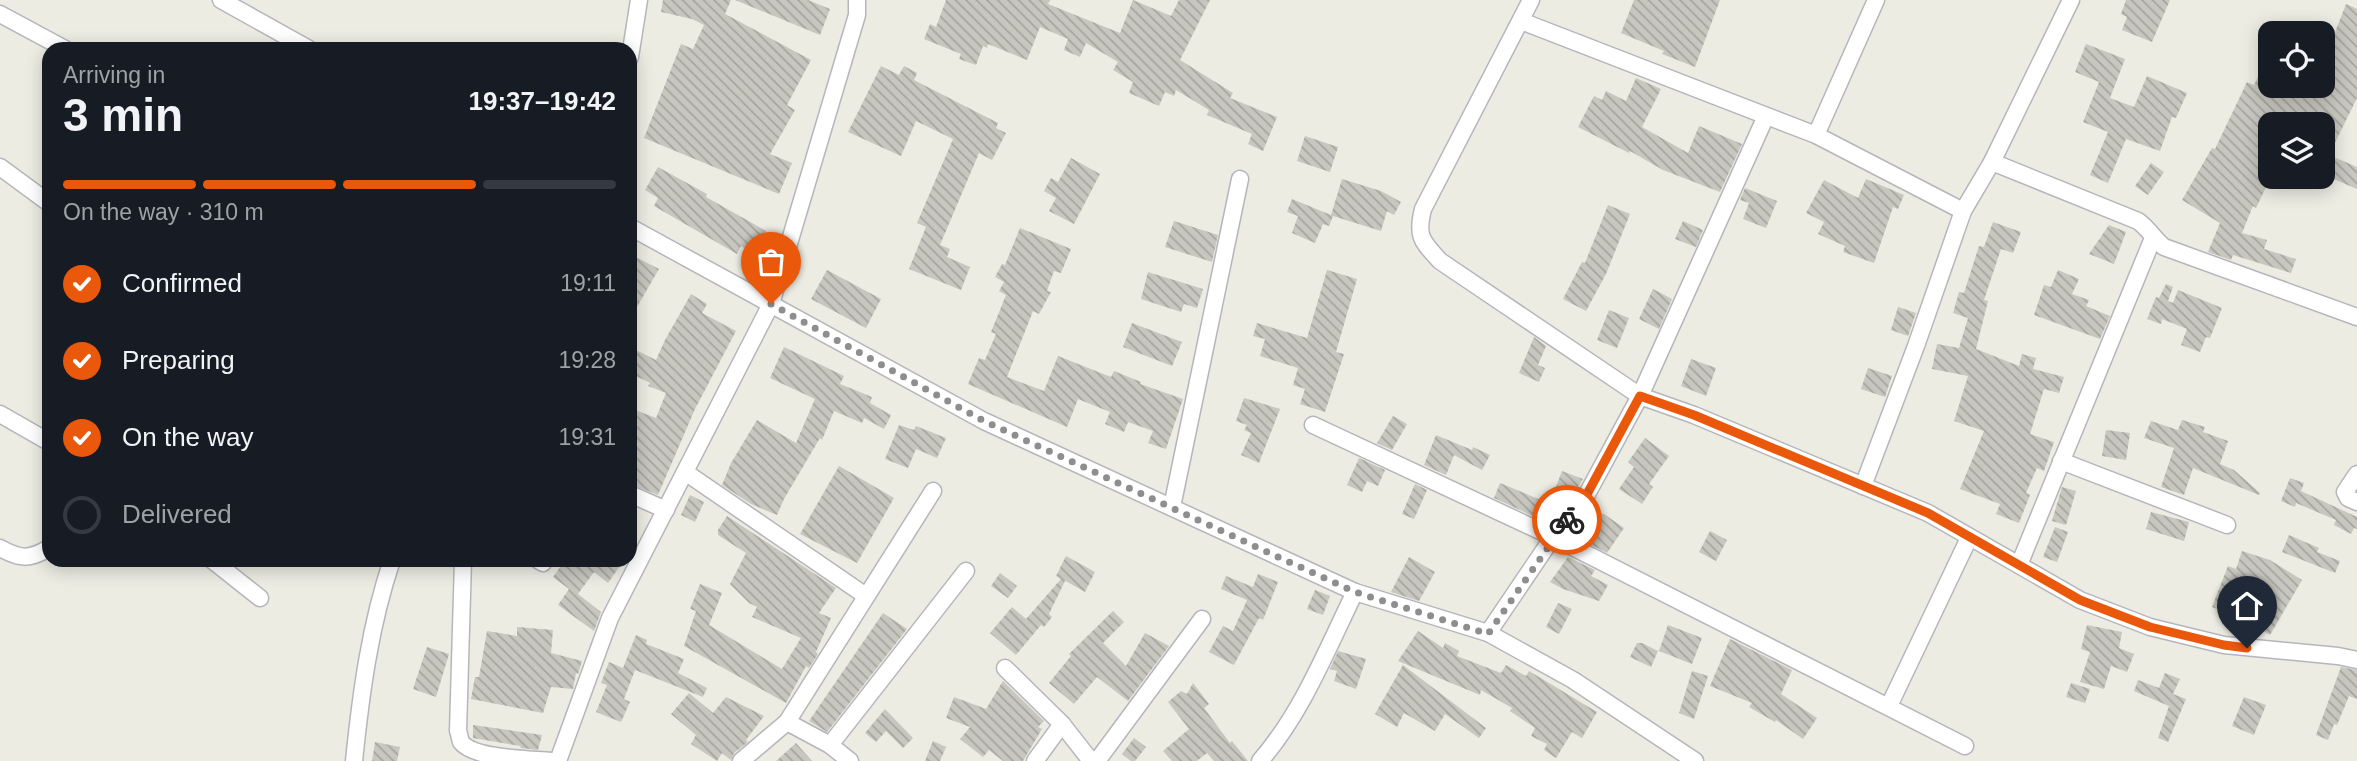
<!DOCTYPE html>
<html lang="en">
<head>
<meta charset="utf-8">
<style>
	:root { --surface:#171b24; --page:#242831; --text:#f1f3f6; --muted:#9ea1a6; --line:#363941; --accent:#ea580c }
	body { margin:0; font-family:Helvetica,sans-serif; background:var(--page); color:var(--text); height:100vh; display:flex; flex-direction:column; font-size:26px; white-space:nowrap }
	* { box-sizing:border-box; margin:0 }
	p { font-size:23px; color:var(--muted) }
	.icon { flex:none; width:38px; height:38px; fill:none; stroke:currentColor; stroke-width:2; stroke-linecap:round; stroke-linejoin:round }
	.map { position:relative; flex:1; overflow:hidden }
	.drawer { position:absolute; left:42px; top:42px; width:595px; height:525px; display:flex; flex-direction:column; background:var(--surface); border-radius:21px; box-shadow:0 4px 18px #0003 }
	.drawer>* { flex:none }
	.controls { position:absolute; left:2258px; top:21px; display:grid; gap:14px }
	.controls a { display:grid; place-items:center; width:77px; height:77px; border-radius:14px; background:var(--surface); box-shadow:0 4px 18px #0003; font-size:35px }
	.pin { position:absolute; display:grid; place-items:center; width:60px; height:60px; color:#fff; margin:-72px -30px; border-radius:50% 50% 50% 0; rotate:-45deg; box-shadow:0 0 7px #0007 }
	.pin .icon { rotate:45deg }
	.courier { position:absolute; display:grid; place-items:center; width:70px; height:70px; margin:-35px; border:5px solid #ea580c; border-radius:50%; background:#fff; color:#222; box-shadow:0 2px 9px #0007 }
	.headline em { font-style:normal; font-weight:800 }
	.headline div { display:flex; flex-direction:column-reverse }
	.headline { display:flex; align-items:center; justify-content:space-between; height:119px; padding:0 21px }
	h1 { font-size:46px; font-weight:800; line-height:52px }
	.bar { display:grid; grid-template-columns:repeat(4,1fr); gap:10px 7px; align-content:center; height:84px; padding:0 21px }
	.bar i { height:9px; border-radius:5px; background:var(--line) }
	.bar .on { background:var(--accent) }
	.bar p { grid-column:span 4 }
	ol { padding:0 21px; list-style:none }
	li { display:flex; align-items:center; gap:21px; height:77px }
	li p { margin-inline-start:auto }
	li .icon { padding:7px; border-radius:50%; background:var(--accent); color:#fff; stroke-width:4 }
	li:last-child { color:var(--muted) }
	li i { width:38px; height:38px; border:4px solid var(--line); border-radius:50% }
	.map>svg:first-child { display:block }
	.building { fill:url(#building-back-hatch) }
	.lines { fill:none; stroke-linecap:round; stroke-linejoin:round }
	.street-casing { stroke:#b5b6bc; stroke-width:19 }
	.street { stroke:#fff; stroke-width:16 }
	.done { stroke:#8e8e8f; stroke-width:7; stroke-dasharray:0 12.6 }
	.route { stroke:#ea580c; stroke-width:9 }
</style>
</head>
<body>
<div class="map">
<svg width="2357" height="761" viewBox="0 0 2357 761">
	<defs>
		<pattern id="building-back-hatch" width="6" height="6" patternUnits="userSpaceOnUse" patternTransform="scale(1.75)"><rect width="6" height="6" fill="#c8c7bf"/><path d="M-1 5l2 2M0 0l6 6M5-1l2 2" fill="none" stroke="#a5a59f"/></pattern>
	</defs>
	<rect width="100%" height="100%" fill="#ecece3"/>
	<!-- building -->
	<g class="building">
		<polygon points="663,0 731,0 725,14 811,60 787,105 795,110 770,154 792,163 779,194 644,138 681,44 693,49 704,25 692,19 661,12"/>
		<polygon points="735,0 808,0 830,9 820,35"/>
		<polygon points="946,0 1050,0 1048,4 1120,33 1133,0 1171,16 1179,0 1210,0 1180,60 1233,93 1230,98 1277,117 1263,151 1248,144 1252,134 1207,115 1209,110 1176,90 1174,96 1165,92 1159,106 1129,93 1133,82 1113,70 1118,62 1086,43 1080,57 1064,50 1068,39 1040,27 1027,60 988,44 987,48 983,46 976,65 959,59 961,54 924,39 930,24 936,27"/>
		<polygon points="1634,0 1720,0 1695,67 1662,54 1664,51 1621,33"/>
		<polygon points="2126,0 2170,0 2152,42 2122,30 2127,17 2121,14"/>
		<polygon points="2346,4 2357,9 2357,98 2329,155 2357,167 2357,189 2322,174 2322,124 2270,124 2270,179 2256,208 2253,206 2242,233 2267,240 2264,249 2296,259 2291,273 2233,255 2231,260 2208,252 2220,223 2182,200 2212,148 2215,149 2247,82 2254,85 2270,51 2270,86 2322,86 2322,66"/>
		<polygon points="2086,44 2125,59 2110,98 2134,107 2147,76 2187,93 2176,118 2172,117 2160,151 2126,139 2108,183 2090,175 2108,132 2083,122 2099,82 2075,72"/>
		<polygon points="881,66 899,75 904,66 917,73 914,80 998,123 996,128 1006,133 992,160 979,153 940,245 950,249 947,257 970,267 961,290 909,269 926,227 917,223 953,139 916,121 901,156 848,132"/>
		<polygon points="1636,78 1661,89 1642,127 1688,153 1699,126 1742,144 1720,192 1663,170 1630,151 1629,153 1578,127 1594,96 1602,100 1606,91 1626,101"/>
		<polygon points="1305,136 1338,147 1330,172 1297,161"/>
		<polygon points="1071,158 1100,174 1074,224 1049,211 1056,198 1044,191 1051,178 1058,182"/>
		<polygon points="2151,163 2164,172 2148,195 2135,186"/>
		<polygon points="658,167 707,194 706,197 766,231 753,253 741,246 737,254 654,206 658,198 645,190"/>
		<polygon points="1342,179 1381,191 1401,202 1394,215 1387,211 1381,231 1333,216 1329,226 1323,224 1315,243 1292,233 1298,216 1287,212 1292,199 1331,215"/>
		<polygon points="1866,179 1904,195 1898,209 1893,207 1874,263 1843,252 1845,246 1818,234 1824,222 1806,213 1824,180 1858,198"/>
		<polygon points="1745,188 1777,201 1766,228 1743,219 1749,203 1740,200"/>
		<polygon points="1608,205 1630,214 1606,274 1586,311 1563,299 1582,262 1585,263"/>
		<polygon points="1174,221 1218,235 1212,262 1165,247"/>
		<polygon points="1683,221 1703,230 1696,247 1675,239"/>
		<polygon points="1993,222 2021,232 2013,253 2001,249 1984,300 1988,301 1976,349 2019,366 2022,354 2036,358 2033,369 2064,377 2059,393 2044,389 2030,434 2054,442 2044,471 2037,468 2026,493 2030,495 2019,523 1996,514 2000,504 1960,489 1984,431 1954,421 1968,376 1932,369 1937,344 1959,348 1968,318 1953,313 1959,292 1964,293 1979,246 1984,247"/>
		<polygon points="2109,225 2126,232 2114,264 2089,254"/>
		<polygon points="1020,228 1071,249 1061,273 1054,271 1047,291 1051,292 1039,314 1033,311 1007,377 1044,391 1058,356 1111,377 1114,371 1141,382 1140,384 1183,399 1166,449 1148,443 1153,431 1128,422 1124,432 1105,424 1110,412 1078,399 1067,427 968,384 979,358 985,360 996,334 991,332 1006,295 999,291 1004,282 995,277 1002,264 1005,265"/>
		<polygon points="630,254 659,269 630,319"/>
		<polygon points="827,270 881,299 866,328 811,299"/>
		<polygon points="1327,270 1357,279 1336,352 1344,354 1325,412 1300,404 1305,389 1293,385 1298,368 1260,356 1265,339 1253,336 1257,323 1307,338"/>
		<polygon points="2058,270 2079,279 2072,294 2089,300 2086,306 2110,316 2100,339 2034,315 2044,285 2051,287"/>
		<polygon points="1148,272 1203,289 1197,308 1184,304 1181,312 1141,299"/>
		<polygon points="2166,284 2173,287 2168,301 2173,303 2178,290 2222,308 2210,338 2206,337 2200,352 2181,345 2187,329 2162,319 2161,324 2147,319 2156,297 2159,298"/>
		<polygon points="1653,289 1672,299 1659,329 1639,319"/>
		<polygon points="691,294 707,304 702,313 736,331 695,409 658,495 630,484 630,457 638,444 630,441 630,408 656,418 666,393 648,386 650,383 630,373 630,347 656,360 665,340"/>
		<polygon points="1898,307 1916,313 1908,336 1891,330"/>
		<polygon points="1609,310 1629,318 1617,348 1597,340"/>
		<polygon points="1132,323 1182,342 1172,366 1123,347"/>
		<polygon points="1534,337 1546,346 1538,365 1545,368 1539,382 1519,373"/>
		<polygon points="784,347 844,376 840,384 872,397 870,403 891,415 884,429 864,418 862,423 834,411 822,440 820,438 784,499 777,515 751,504 722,485 731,463 757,420 796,443 815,399 770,378"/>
		<polygon points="1691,359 1716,368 1706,396 1681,386"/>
		<polygon points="1868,368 1892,376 1885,397 1861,389"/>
		<polygon points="1244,398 1280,409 1259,463 1241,455 1251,433 1244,430 1247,425 1236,421"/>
		<polygon points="1393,416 1407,424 1392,450 1377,443"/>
		<polygon points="2182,420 2205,427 2203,432 2228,441 2220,464 2234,470 2260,493 2259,495 2193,468 2184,495 2161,487 2174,448 2144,438 2151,421 2178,430"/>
		<polygon points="899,425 914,430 916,426 946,438 937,458 916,449 908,468 885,459"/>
		<polygon points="2106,430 2130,433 2126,460 2102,456"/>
		<polygon points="1436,435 1472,450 1473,447 1490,455 1482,470 1454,455 1446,475 1424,465"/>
		<polygon points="1645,438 1669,456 1649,484 1653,487 1642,504 1619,489 1634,467 1628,462"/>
		<polygon points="1359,458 1385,470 1378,486 1367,481 1362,492 1347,485"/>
		<polygon points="839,466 894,498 857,563 800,534"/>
		<polygon points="1562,471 1583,479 1571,498 1554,492"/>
		<polygon points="2290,478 2304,483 2301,491 2357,517 2357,529 2354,528 2351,534 2334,525 2336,520 2296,503 2295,507 2281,501"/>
		<polygon points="1500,483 1560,508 1554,519 1550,524 1494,498"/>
		<polygon points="1415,484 1427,490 1414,519 1402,514"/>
		<polygon points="2062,487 2076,491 2066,525 2052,521"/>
		<polygon points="690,495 704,502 695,522 681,515"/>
		<polygon points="2151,512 2189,522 2184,541 2146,529"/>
		<polygon points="1599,514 1604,514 1624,528 1607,553 1591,545 1596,539 1586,532"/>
		<polygon points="727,516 836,588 819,613 831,618 816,652 818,654 809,668 806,666 786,703 684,646 696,611 690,609 700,584 722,593 709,625 782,669 801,638 752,617 757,607 749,603 730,584 746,553 718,535 718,530"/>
		<polygon points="2055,527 2068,532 2057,562 2043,557"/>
		<polygon points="1710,531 1727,540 1716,561 1699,552"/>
		<polygon points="2289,535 2319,548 2317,552 2340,561 2335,573 2282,552"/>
		<polygon points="2242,551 2270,560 2302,580 2270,635 2245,620 2212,607 2228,566 2236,569"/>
		<polygon points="1066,556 1095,572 1085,592 1064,580 1065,581 1049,614 1052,617 1044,627 1041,625 1016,655 990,633 1012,607 1026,619 1061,579 1056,576"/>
		<polygon points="1409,557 1435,572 1419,601 1391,592"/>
		<polygon points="1568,557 1595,570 1591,576 1608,585 1599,601 1563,589 1550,582"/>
		<polygon points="565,560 624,560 608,583 594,572 578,594 601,612 594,631 558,605 569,589 553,577"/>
		<polygon points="1000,573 1017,586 1008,598 991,586"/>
		<polygon points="1258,574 1278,582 1263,620 1259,618 1234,665 1209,652 1223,626 1233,631 1247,600 1221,589 1226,576 1253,587"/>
		<polygon points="1315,590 1330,596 1323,615 1307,609"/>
		<polygon points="1558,603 1572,609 1559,634 1546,627"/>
		<polygon points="1113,611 1124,622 1103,643 1126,666 1145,633 1169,646 1128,701 1097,677 1074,704 1049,683 1071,656 1069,654"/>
		<polygon points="883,613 907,629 827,732 809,721"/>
		<polygon points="1668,625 1702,638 1692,664 1659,651"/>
		<polygon points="2087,625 2122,632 2119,648 2134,654 2127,672 2111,666 2104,689 2080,682 2090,652 2081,649"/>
		<polygon points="517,627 553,630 551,653 582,661 578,674 576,673 573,689 551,687 543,713 471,699 475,677 479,677 487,631 517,636"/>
		<polygon points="1418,631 1443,648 1445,643 1459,651 1457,656 1501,673 1506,665 1526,676 1529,671 1597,712 1582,738 1572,732 1556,758 1544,750 1547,744 1531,736 1535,728 1510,711 1512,708 1481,690 1480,695 1398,661"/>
		<polygon points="636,635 647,640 646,644 684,659 678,673 707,688 703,697 635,670 624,699 630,702 621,722 596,712 607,685 601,683 609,662 623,668"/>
		<polygon points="1730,639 1792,670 1781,694 1817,718 1803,739 1776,720 1775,722 1749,707 1752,703 1710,686"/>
		<polygon points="1637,643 1642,643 1658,651 1651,667 1630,657"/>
		<polygon points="427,647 449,654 436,697 413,689"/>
		<polygon points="1338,651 1366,659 1356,689 1334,681 1337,671 1330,669"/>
		<polygon points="1403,665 1486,728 1479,738 1445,714 1435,731 1404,713 1397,727 1375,714"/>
		<polygon points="2341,667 2357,670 2357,699 2349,696 2337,725 2334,724 2328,740 2316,735"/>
		<polygon points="1692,671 1708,676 1694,719 1679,713"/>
		<polygon points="2165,673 2180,679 2173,694 2186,699 2168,742 2158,738 2169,706 2134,691 2138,680 2159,688"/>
		<polygon points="1003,681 1044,721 1038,727 1042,729 1023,761 1003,761 989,750 983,757 960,739 970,727 946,718 954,697 986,709"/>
		<polygon points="1193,683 1209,704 1204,708 1230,743 1232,741 1248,761 1214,761 1207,753 1197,761 1172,761 1163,751 1189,729 1168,702 1181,691 1187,694"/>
		<polygon points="2071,683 2090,689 2085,703 2066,697"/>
		<polygon points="689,693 713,713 726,697 764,716 746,740 748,742 734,753 731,760 722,753 717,761 691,744 696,735 671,714"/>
		<polygon points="2244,697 2266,705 2254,735 2232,726"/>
		<polygon points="885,709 913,738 903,748 886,731 876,742 865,733"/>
		<polygon points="473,725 542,735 538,750 521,748 520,746 473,738"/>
		<polygon points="1134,738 1146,747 1135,761 1131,761 1122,754"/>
		<polygon points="933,741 946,747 940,761 925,761"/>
		<polygon points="375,742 400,747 397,761 372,761"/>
		<polygon points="796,743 812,761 776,761"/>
	</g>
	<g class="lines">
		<defs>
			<g id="street">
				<polyline points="221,0 309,49"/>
				<path d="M 1531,0 L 1423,209 C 1416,237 1422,241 1440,261 L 1640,396 L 1694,415 L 1928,513 L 2080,600 L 2150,627 L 2224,645 L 2338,656 L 2357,660"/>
				<polyline points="0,14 65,49"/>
				<polyline points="1521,21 1816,135 1963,211"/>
				<polyline points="630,57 639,0"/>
				<polyline points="1816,135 1876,0"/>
				<path d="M 1992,162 L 2138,221 C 2149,229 2154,239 2164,247 L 2357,317"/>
				<polyline points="0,167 49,203"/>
				<polyline points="630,227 984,421 1355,592 1488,633 1573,680 1695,761"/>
				<polyline points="0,414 49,442"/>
				<polyline points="1313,425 1553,537 1965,746"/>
				<polyline points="2061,461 2227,525"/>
				<polyline points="685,472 866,596"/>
				<polyline points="2357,474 2345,492 2348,498 2357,502"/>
				<polyline points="1863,486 1916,346 1963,211 1992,162 2071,0"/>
				<polyline points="630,494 666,510"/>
				<polyline points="1172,507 1240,179"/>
				<path d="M 0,548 C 20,559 29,560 49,548"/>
				<polyline points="212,560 260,598"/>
				<path d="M 463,560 L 458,731 C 459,732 460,740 461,742 C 474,759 530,759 551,761"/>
				<polyline points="538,560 543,563"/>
				<polyline points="2019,565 2153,238"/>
				<polyline points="1488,633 1553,537 1586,496 1640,396 1766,116"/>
				<polyline points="1005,668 1062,724 1091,761"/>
				<polyline points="1889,706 1969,538"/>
				<polyline points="787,722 830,745 850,761"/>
				<polyline points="830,745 966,571"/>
				<path d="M 354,761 C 361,693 370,625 392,560"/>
				<polyline points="558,761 610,618 771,304 857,15 857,0"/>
				<polyline points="741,761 787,722 933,491"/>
				<polyline points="1035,761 1062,724"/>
				<polyline points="1097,761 1202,619"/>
				<path d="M 1260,761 C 1302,713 1327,649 1355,592"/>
			</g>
		</defs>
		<!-- street casing -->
		<use href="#street" class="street-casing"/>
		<!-- street -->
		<use href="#street" class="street"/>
	</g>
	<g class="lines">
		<!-- done -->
		<polyline class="done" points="771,304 984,421 1263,550 1355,592 1488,634 1567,520"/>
		<!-- route -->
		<polyline class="route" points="1567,520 1586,496 1640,396 1694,415 1928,513 2080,600 2150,627 2224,645 2247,648"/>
	</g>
</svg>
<div class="controls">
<a><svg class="icon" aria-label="locate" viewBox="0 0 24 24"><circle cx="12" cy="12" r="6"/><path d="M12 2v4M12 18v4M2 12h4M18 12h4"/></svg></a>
<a><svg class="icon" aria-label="layers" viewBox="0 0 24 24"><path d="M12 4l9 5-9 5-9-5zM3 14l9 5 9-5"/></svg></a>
</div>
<div class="pin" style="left:771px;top:304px;background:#ea580c"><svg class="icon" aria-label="bag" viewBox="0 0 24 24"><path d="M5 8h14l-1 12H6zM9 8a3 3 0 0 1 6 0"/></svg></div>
<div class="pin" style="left:2247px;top:648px;background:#1f2937"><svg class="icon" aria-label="home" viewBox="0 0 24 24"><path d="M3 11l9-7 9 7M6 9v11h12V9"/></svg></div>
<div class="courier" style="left:1567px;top:520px"><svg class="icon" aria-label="bike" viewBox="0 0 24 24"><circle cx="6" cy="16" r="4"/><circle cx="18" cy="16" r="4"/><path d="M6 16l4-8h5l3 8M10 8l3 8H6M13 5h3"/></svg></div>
<section class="drawer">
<div class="headline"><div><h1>3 min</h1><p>Arriving in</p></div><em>19:37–19:42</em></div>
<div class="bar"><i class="on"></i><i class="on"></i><i class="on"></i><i></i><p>On the way · 310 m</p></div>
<ol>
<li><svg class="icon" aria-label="check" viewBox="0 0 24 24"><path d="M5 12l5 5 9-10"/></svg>Confirmed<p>19:11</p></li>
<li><svg class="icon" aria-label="check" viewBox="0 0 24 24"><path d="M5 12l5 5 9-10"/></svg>Preparing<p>19:28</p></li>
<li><svg class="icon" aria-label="check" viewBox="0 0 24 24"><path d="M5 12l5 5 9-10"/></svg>On the way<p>19:31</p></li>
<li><i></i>Delivered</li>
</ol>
</section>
</div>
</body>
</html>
